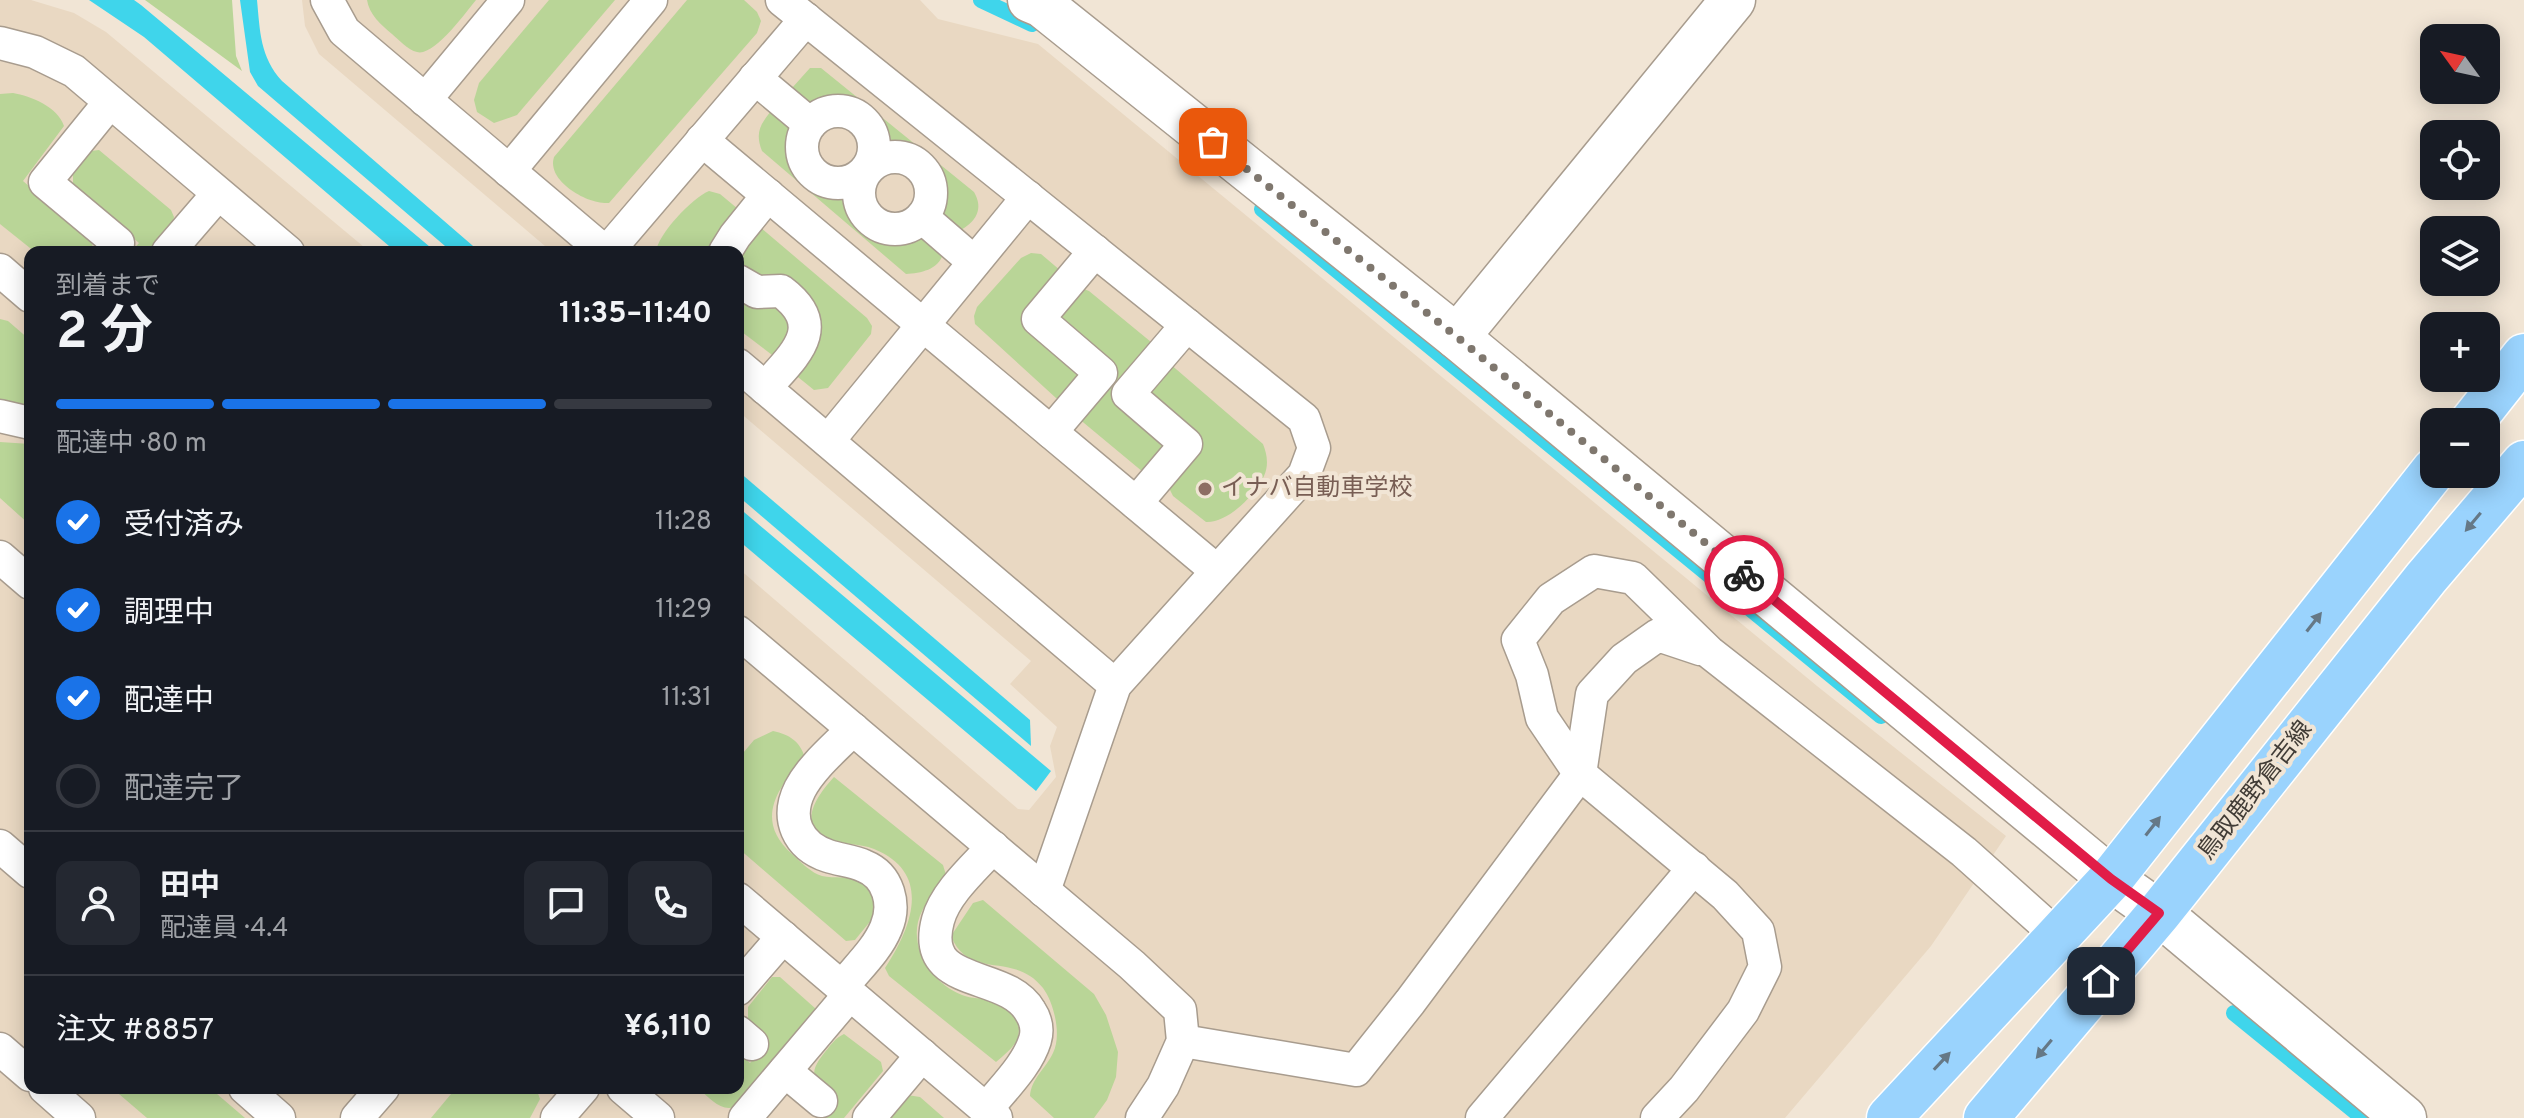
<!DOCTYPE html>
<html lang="ja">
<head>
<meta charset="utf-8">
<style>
	:root { --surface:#171b24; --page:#242831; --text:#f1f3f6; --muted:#9ea1a6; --line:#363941; --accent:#1a73e8 }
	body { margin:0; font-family:Overpass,"Noto Sans JP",sans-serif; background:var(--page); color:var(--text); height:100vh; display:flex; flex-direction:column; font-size:30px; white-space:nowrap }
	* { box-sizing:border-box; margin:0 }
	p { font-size:26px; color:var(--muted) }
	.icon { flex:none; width:44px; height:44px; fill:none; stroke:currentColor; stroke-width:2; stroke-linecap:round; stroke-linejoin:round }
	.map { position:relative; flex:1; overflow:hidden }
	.drawer { position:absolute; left:24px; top:246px; width:720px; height:848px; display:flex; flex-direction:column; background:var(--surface); border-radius:16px; box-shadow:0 4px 20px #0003 }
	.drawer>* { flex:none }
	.needle { width:52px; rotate:303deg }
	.fabs { position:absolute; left:2420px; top:24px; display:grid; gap:16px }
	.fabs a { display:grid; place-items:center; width:80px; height:80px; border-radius:16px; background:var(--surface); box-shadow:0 4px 20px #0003; font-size:40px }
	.pin { position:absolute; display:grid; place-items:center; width:68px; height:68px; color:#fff; margin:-34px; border-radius:16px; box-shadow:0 4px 12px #0006 }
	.courier { position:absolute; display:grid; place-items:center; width:80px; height:80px; margin:-40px; border:6px solid #e11d48; border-radius:50%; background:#fff; color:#222; box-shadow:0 2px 10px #0007 }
	.headline em { font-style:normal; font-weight:700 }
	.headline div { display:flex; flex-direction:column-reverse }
	.headline { display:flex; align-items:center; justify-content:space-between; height:136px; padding:0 32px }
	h1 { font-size:52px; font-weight:700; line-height:60px }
	.bar { display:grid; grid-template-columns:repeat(4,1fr); gap:12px 8px; align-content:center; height:96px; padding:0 32px }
	.bar i { height:10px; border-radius:6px; background:var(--line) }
	.bar .on { background:var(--accent) }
	.bar p { grid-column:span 4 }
	.line { display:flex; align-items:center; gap:20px; padding:0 32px; border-top:2px solid var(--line) }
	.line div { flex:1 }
	.round { display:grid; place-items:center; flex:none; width:84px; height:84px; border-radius:16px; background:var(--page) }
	ol { padding:0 32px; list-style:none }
	li { display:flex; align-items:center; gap:24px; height:88px }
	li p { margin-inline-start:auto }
	li .icon { padding:8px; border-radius:50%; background:var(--accent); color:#fff; stroke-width:4 }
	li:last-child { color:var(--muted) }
	li i { width:44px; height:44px; border:4px solid var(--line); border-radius:50% }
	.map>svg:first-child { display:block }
	.built { fill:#e9d8c2 }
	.green { fill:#b9d597 }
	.water { fill:#3fd5eb }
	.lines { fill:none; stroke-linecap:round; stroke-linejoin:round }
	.stream { stroke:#3fd5eb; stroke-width:16 }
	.lane-casing { stroke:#a89c8e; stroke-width:35 }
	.street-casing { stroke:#a89c8e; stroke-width:47 }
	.primary-casing { stroke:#fff; stroke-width:47 }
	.lane { stroke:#fff; stroke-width:32 }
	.street { stroke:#fff; stroke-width:44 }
	.primary { stroke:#9ad3fd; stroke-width:44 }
	.oneway { fill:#657886 }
	.done { stroke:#7f776e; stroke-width:8; stroke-dasharray:0 14.4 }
	.route { stroke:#e11d48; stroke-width:10 }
	.education-dot { fill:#8d6e63; stroke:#f1e5d5; stroke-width:3 }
	.labels { text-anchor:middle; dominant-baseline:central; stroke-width:8; stroke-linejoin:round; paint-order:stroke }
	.education-label { font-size:24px; fill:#785e54; stroke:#f1e5d5; text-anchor:start }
	.street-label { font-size:24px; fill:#413c36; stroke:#f1e5d5 }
</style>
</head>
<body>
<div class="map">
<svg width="2524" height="1118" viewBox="0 0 2524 1118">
	<rect width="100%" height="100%" fill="#f1e5d5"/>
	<!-- built -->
	<polygon class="built" points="0,0 31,0 74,13 106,32 370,252 30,252 30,1088 738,1088 738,568 1018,809 1029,810 1056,777 1050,746 1057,727 1010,684 1031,661 738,411 738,252 552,252 319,54 305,26 302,0 920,0 938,19 1038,44 1817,686 2006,836 1931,946 1785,1118 0,1118"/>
	<!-- green -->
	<g class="green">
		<polygon points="145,0 232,0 236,56 242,71"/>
		<path d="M 367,0 L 476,0 C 466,12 434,57 417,52 C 408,50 399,40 392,34 C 381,25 369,14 367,0 Z"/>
		<polygon points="549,0 615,0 517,115 494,123 477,112 474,100 479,83"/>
		<path d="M 687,0 L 744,0 L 757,12 L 761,21 L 757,33 L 609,203 C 588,205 546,181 554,157 Z"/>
		<path d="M 810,68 L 821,68 L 974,192 C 984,209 976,222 959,231 L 939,215 L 940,191 L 931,166 L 913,151 L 905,147 L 885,148 C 883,140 882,130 878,123 C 865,101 837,98 816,107 L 792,88 Z"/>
		<path d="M 13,93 C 31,96 58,107 64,126 L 23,181 L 90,239 L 93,247 L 90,252 L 35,252 L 0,224 L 0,94 Z"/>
		<path d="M 771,111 L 795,130 C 787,160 804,184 832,196 L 848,193 C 864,240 875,243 923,237 L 943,254 C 938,270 921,273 906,274 L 762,151 C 755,133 760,125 771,111 Z"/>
		<polygon points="99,150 171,210 174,217 173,221 147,252 131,252 139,243 73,187 73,175 91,151"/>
		<path d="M 709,191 L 720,194 L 738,209 L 716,252 L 656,252 C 657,235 693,197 709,191 Z"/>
		<polygon points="760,227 867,318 872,326 871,334 828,388 814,390 793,373 811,347 770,282 738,266 738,252"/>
		<polygon points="1031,253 1041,254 1061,271 1024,319 1086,370 1063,399 1056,398 975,324 974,316 977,307 1021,258"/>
		<polygon points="1081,288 1089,291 1151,342 1114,395 1175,446 1143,472 1078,418 1114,372 1053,319"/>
		<polygon points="738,295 784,303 797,322 776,358 738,329"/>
		<polygon points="0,319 8,321 30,340 30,406 0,401"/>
		<path d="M 1169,363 L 1263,444 C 1267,454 1269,465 1264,476 C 1255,495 1228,523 1206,522 L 1173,496 L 1169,488 L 1170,481 L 1202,442 L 1143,393 Z"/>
		<polygon points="0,442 30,444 30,525 0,498"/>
		<path d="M 773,731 C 790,735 800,741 805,758 C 777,788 754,820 792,854 C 801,862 811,873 822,876 C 834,879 849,875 859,881 C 871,889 874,901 877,913 L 855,940 L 846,941 L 738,848 L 738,759 L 754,740 Z"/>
		<path d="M 834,777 L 943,865 L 946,875 C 937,889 922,905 918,922 C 911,952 935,985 962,995 C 972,999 982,998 992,999 C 1011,1002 1024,1022 1017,1040 C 1013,1048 1003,1056 996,1062 L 889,976 L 885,968 C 912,927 933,873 874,849 C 859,843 840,845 826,838 C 796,824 819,793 834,777 Z"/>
		<path d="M 983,900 L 1094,994 L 1106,1015 L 1118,1052 L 1116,1077 L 1107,1100 L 1094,1118 L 1054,1118 L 1030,1096 C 1031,1079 1046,1068 1053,1053 C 1062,1035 1054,1003 1043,988 C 1013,950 970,982 951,936 L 973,903 Z"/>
		<path d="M 772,977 L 780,977 L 816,1009 L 738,1106 C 721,1113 711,1099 698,1088 L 738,1088 L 738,1052 L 750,1063 L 769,1039 L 748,1018 L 748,1007 Z"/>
		<path d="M 844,1034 L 881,1062 L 883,1071 L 844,1118 L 820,1118 L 837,1097 C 815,1079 805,1077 825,1052 C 831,1045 835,1038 844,1034 Z"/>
		<polygon points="112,1088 210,1088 245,1118 147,1118"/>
		<polygon points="456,1088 536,1088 540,1099 530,1118 431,1118"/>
		<polygon points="907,1095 920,1097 944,1118 886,1118"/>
	</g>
	<!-- water -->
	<g class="water">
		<polygon points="89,0 134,0 141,5 436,252 396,252 144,37"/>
		<path d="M 240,0 L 257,0 C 260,31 260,57 282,81 L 480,252 L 452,252 L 258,86 L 250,72 Z"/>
		<polygon points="738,471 1030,720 1031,746 738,496"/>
		<polygon points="738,507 1051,771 1036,791 738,540"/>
	</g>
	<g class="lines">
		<!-- stream -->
		<g class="stream">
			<polyline points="981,0 1032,24"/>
			<polyline points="1262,209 1881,716"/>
			<polyline points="2234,1013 2363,1118"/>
		</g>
		<defs>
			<g id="lane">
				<polyline points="327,0 344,31 605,252"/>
				<polyline points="782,0 1304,419 1314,448 1304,475 1115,685 1044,891"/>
				<polyline points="0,43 35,52 74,71 288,252"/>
				<polyline points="755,78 810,124"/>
				<polyline points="425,100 508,0"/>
				<polyline points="110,102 45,182 118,243 111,252"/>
				<circle cx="838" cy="147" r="36"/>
				<polyline points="702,140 1217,571"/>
				<circle cx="895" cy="193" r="36"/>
				<polyline points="509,171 651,0"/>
				<polyline points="922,217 974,262"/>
				<polyline points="168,252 218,194"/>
				<polyline points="607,252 806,19"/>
				<polyline points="725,252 735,236 768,195"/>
				<polyline points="0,270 30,296"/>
				<path d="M 738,281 L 757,292 L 781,291 C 829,327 794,355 765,388"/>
				<polyline points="738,365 1115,685"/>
				<polyline points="0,416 30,423"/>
				<polyline points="1051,432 1101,373 1038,319 1095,251"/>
				<polyline points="828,441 1028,197"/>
				<polyline points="1136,503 1186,444 1128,394 1187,325"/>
				<polyline points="0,557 30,583"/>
				<polyline points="738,632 1132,965 1180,1010 1183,1041 1163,1086 1142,1118"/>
				<polyline points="0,846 30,872"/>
				<polyline points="738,899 996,1118"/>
				<path d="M 842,987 C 857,968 877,950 886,928 C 896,905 889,876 864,866 C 853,861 840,860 828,856 C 798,846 785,819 800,789 C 812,766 836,747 853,729"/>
				<polyline points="738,989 783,937"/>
				<polyline points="738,1032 752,1044"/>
				<polyline points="1183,1041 1356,1070 1410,1002 1580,774 1592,694 1624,659 1658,635 1700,649"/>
				<polyline points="0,1049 30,1075"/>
				<polyline points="785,1071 821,1101"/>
				<polyline points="45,1088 79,1118"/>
				<polyline points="245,1088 279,1118"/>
				<polyline points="623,1088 658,1118"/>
				<path d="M 986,1110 C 1003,1088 1027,1066 1035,1040 C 1038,1030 1036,1020 1030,1011 C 1006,969 919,990 938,920 C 945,893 975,867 993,847"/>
				<polyline points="357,1118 383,1088"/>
				<polyline points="557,1118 583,1088"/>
				<polyline points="745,1118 850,994"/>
				<polyline points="869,1118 922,1055"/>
				<polyline points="1482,1118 1694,868"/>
				<polyline points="1657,1118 1684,1089 1743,1011 1765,967 1758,931 1725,895 1580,774 1542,718 1532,675 1518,640 1551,599 1594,571 1633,578 1709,652 1964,852 2058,936"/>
			</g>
			<g id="street">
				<polyline points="1030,0 1042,5 1457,337 2111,879 2159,913 2404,1118"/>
				<polyline points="1457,337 1733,0"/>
			</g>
			<g id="primary">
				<polyline points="2472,422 2524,356"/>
				<polyline points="1889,1118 2111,879 2434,470"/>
				<polyline points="1986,1118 2159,913 2426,578 2524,463"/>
			</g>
		</defs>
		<!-- lane casing -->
		<use href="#lane" class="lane-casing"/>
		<!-- street casing -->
		<use href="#street" class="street-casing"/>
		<!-- primary casing -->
		<use href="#primary" class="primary-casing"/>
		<!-- lane -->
		<use href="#lane" class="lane"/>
		<!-- street -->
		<use href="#street" class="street"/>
		<!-- primary -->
		<use href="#primary" class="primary"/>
	</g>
	<!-- one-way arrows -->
	<defs><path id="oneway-solid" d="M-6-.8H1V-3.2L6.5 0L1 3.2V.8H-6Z" transform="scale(2)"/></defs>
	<g class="oneway">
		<use href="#oneway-solid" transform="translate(2473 522) rotate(130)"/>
		<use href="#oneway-solid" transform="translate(2314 622) rotate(-52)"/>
		<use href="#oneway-solid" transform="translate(2153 826) rotate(-52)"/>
		<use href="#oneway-solid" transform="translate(2044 1049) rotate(130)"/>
		<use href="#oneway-solid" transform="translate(1942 1061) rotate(-47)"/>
	</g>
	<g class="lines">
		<!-- done -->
		<polyline class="done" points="1213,142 1457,337 1744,575"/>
		<!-- route -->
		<polyline class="route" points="1744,575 2111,879 2159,913 2101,981"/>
	</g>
	<!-- markers -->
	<circle class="education-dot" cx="1205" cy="489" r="8"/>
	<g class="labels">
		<!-- education labels -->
		<g class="education-label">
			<text x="1221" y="489">イナバ自動車学校</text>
		</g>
		<!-- street labels -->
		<g class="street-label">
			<text transform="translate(2256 791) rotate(-52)">鳥取鹿野倉吉線</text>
		</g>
	</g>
</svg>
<div class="fabs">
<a><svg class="needle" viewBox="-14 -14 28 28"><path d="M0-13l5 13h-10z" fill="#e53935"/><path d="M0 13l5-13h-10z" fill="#9ea1a6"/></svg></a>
<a><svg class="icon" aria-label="locate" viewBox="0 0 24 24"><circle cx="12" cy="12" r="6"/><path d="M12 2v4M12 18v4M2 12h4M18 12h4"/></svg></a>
<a><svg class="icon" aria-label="layers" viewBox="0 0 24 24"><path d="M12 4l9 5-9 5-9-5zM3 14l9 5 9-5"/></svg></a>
<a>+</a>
<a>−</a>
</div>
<div class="pin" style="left:1213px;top:142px;background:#ea580c"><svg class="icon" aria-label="bag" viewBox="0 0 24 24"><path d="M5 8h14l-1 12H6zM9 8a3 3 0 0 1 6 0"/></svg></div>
<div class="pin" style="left:2101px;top:981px;background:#1f2937"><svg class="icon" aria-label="home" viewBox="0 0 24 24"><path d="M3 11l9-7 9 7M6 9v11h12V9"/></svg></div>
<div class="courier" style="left:1744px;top:575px"><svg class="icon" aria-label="bike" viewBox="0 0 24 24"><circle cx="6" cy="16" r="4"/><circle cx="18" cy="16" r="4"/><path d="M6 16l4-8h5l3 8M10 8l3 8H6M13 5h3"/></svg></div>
<section class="drawer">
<div class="headline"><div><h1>2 分</h1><p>到着まで</p></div><em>11:35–11:40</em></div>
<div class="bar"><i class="on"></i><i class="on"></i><i class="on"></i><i></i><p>配達中 · 80 m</p></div>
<ol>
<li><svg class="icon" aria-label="check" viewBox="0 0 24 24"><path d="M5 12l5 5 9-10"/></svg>受付済み<p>11:28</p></li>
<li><svg class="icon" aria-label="check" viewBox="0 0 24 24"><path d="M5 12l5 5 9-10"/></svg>調理中<p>11:29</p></li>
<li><svg class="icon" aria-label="check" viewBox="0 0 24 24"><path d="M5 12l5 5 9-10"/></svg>配達中<p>11:31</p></li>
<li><i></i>配達完了</li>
</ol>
<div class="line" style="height:144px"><a class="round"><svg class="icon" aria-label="person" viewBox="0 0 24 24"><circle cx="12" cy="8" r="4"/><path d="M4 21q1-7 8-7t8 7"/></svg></a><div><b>田中</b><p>配達員 · 4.4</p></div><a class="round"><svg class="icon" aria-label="chat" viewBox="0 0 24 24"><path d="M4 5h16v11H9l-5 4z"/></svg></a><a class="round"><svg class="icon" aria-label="phone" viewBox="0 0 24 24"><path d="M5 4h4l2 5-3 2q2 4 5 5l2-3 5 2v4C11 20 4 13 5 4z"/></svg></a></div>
<div class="line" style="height:104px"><div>注文 #8857</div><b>¥6,110</b></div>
</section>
</div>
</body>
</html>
